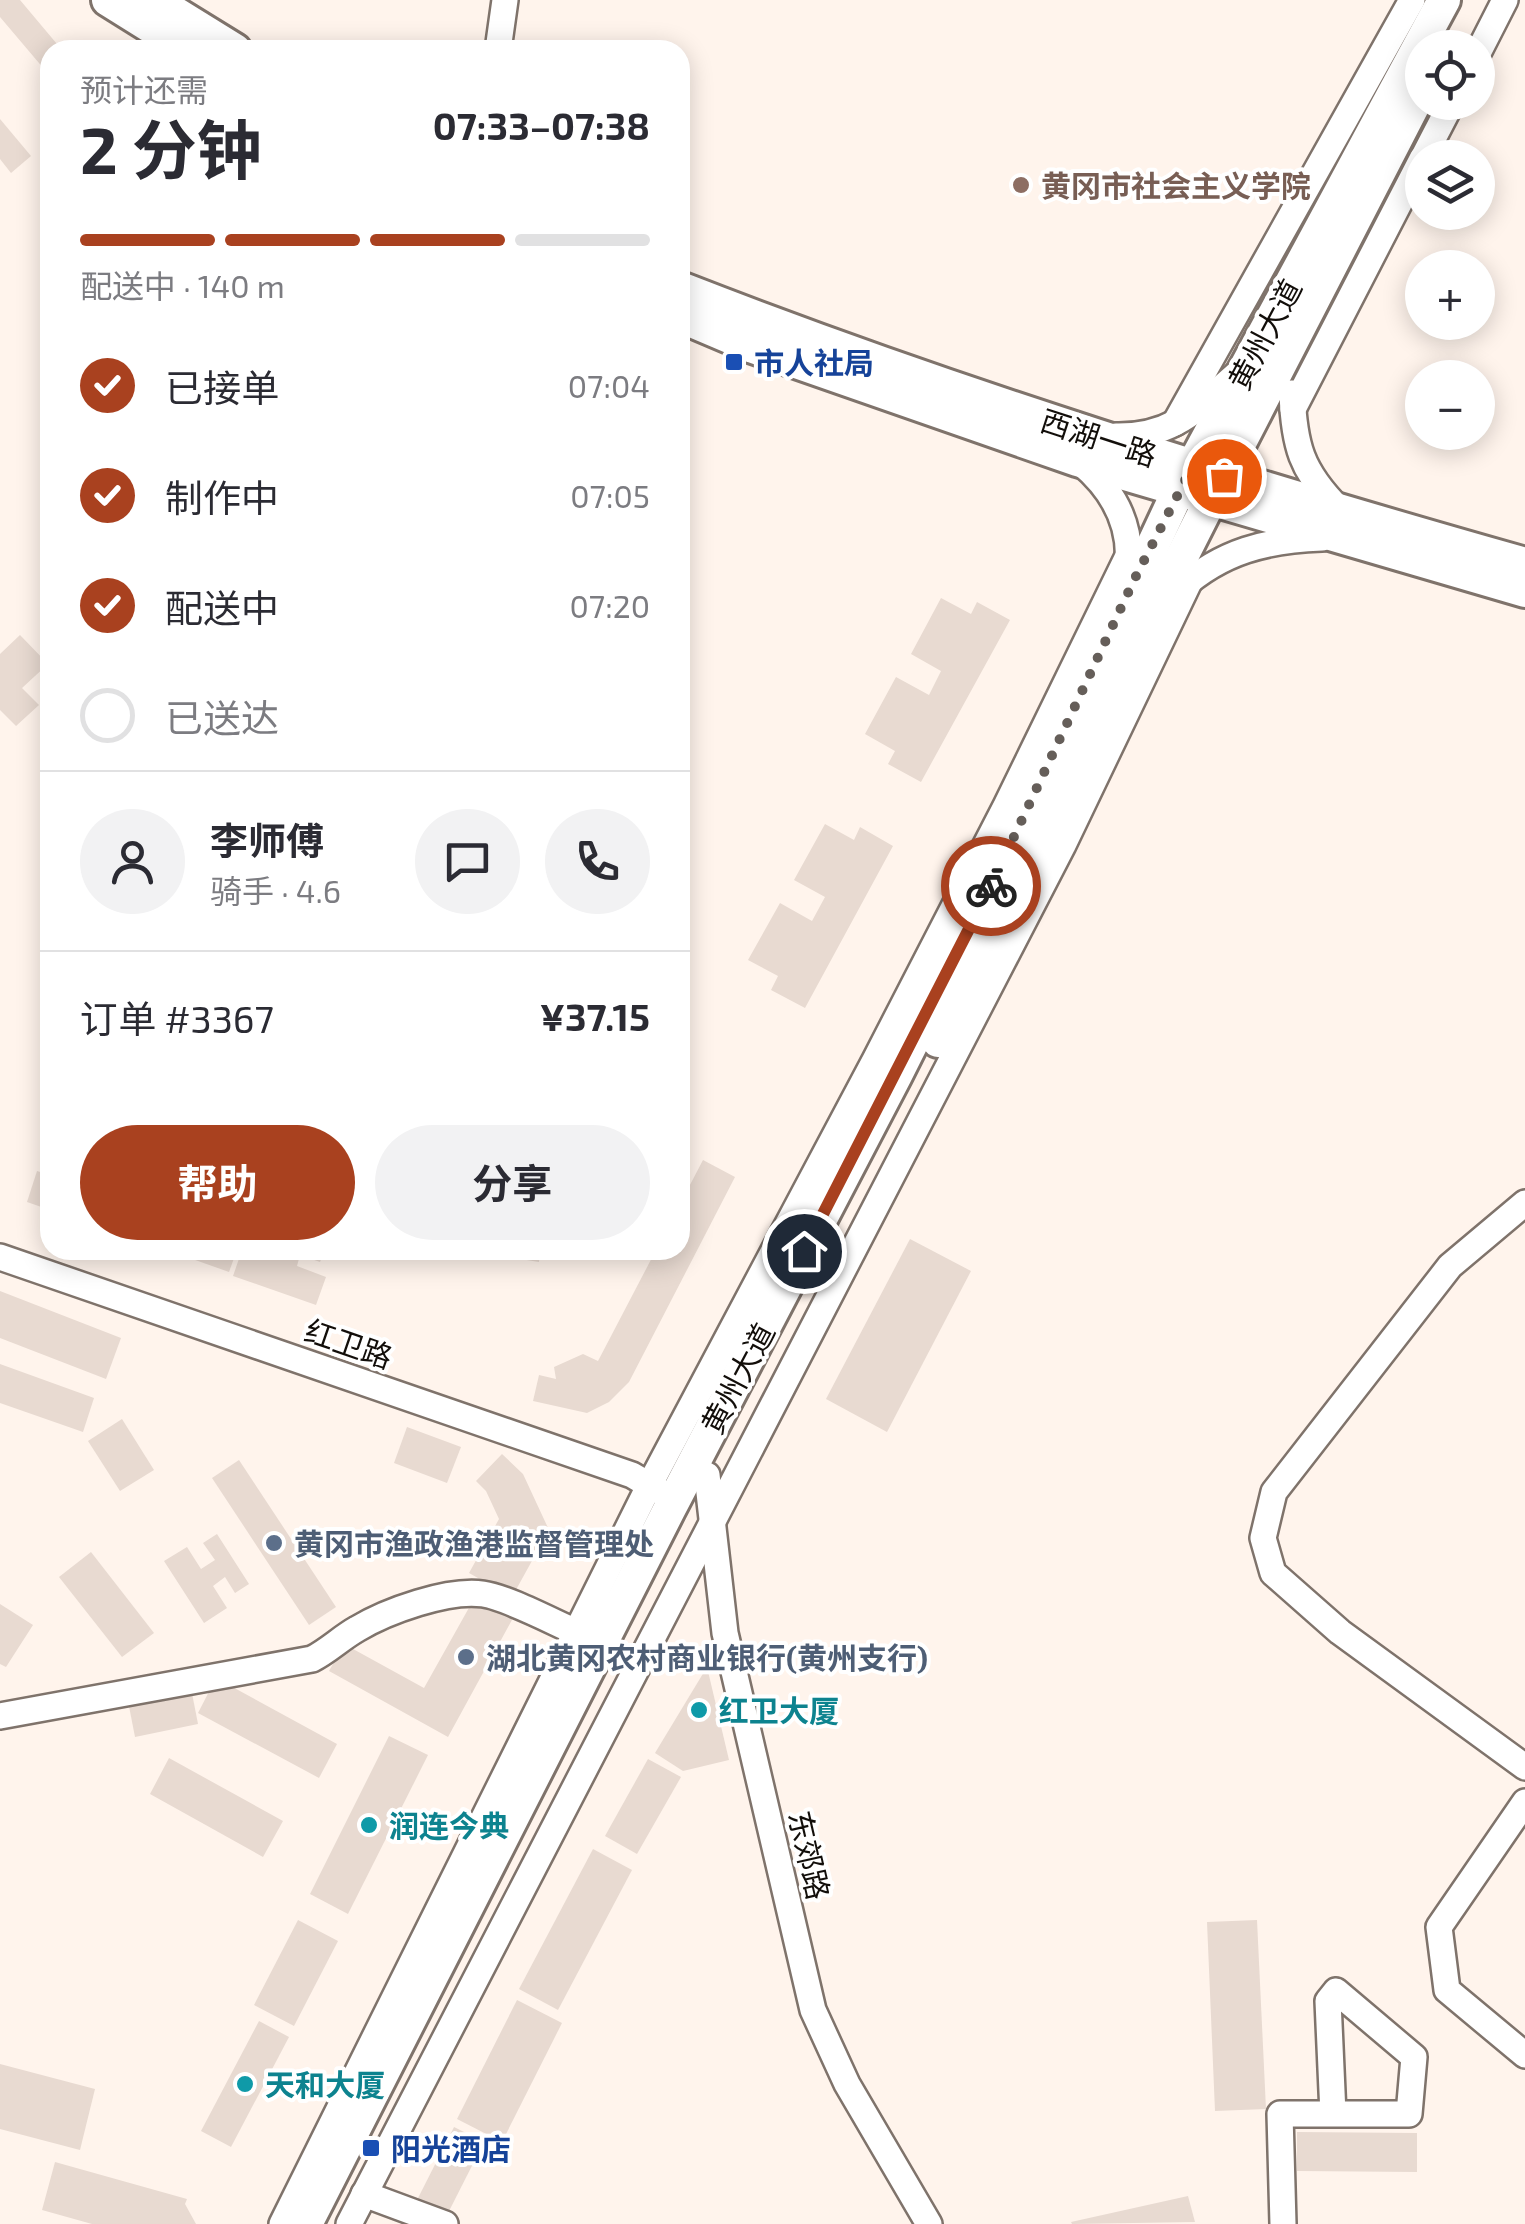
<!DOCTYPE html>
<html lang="zh">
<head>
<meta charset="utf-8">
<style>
	:root { --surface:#fff; --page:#f2f2f3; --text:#2b2b33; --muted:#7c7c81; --line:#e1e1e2; --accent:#a9411f }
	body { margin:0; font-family:"Exo 2","Noto Sans SC",sans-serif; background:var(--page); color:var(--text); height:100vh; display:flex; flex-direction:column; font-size:38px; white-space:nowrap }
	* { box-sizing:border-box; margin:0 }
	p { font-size:32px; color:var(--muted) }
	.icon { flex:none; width:55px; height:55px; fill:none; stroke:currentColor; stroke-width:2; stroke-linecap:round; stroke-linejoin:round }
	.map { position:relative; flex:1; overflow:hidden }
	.sheet { position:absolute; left:40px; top:40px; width:650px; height:1220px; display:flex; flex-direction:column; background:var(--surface); border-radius:30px; box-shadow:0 5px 25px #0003 }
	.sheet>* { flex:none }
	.tools { position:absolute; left:1405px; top:30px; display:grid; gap:20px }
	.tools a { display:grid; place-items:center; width:90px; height:90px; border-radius:50%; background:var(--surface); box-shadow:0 5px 25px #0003; font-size:50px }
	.pin { position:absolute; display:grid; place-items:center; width:85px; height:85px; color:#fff; margin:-42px; border:5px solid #fff; border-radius:50%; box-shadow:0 2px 10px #0007 }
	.courier { position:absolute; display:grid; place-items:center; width:100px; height:100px; margin:-50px; border:8px solid #a9411f; border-radius:50%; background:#fff; color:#222; box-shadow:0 2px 12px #0007 }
	.head em { font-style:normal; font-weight:700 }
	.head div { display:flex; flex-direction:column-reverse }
	.head { display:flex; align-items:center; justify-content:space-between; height:170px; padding:0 40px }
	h1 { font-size:65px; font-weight:700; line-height:75px }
	.bar { display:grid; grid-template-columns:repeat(4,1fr); gap:15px 10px; align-content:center; height:120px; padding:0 40px }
	.bar i { height:12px; border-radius:8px; background:var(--line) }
	.bar .current { background:var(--accent) }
	.bar p { grid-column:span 4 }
	.line { display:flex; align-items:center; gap:25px; padding:0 40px; border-top:2px solid var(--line) }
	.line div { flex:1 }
	.round { display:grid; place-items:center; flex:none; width:105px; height:105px; border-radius:52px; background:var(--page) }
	ol { padding:0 40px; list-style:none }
	li { display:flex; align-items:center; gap:30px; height:110px }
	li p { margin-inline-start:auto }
	li .icon { padding:10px; border-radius:50%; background:var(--accent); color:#fff; stroke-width:4 }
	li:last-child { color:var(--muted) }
	li i { width:55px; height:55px; border:5px solid var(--line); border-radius:50% }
	.action { display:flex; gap:20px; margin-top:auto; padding:20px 40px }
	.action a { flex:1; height:115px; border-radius:60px; background:var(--accent); color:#fff; font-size:40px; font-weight:700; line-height:115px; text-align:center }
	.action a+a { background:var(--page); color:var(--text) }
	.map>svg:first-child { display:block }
	.building { fill:#e8dad1 }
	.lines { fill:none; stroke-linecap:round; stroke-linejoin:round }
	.minor-casing { stroke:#7f736b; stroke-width:30 }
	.major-casing { stroke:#7f736b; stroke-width:38 }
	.minor { stroke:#fff; stroke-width:25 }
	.major { stroke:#fff; stroke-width:32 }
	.done { stroke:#655e59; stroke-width:10; stroke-dasharray:0 18 }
	.route { stroke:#a9411f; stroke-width:12 }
	.education-dot { fill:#8d6e63; stroke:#fff; stroke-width:4 }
	.transit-dot { fill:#1a4fb4; stroke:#fff; stroke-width:4 }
	.service-dot { fill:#5c6f8a; stroke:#fff; stroke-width:4 }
	.culture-dot { fill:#0f9aa8; stroke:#fff; stroke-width:4 }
	.labels { text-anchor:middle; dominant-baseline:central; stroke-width:8; stroke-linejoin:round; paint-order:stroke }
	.education-label { font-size:30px; font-weight:bold; fill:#785e54; stroke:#fff; text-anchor:start }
	.street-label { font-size:30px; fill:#120e0a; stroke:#fff }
	.transit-label { font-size:30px; font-weight:bold; fill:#164399; stroke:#fff; text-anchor:start }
	.service-label { font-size:30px; font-weight:bold; fill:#4e5e75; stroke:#fff; text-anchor:start }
	.culture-label { font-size:30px; font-weight:bold; fill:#0d838f; stroke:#fff; text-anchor:start }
</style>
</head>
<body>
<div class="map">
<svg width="1525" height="2224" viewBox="0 0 1525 2224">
	<rect width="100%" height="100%" fill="#fff4ec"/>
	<!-- building -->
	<g class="building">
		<polygon points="0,0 20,0 62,50 50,50 50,76 0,17"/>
		<polygon points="0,119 31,156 11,173 0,159"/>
		<polygon points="941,598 971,614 977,602 1010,620 921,782 888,764 895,751 865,734 896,677 929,695 941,671 911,654"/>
		<polygon points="20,635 48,664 22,688 39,705 16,726 0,710 0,654"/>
		<polygon points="825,824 854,840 860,827 893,846 805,1008 771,990 778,976 748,960 780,903 812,921 825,897 794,880"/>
		<polygon points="703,1160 735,1177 629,1382 609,1402 587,1413 533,1401 539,1375 556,1379 554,1367 583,1354 598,1361 656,1250 680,1250 680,1204"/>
		<polygon points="37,1171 50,1175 50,1210 27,1202"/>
		<polygon points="910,1239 971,1271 887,1432 826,1399"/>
		<polygon points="167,1250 237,1250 229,1272"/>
		<polygon points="242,1250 258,1250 274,1255 276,1250 325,1250 320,1262 300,1255 297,1266 326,1277 316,1305 233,1276"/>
		<polygon points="465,1250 540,1250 539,1262"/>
		<polygon points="0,1291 121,1338 106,1379 0,1338"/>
		<polygon points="0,1364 94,1398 83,1432 0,1403"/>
		<polygon points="122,1419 154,1470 120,1491 88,1441"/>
		<polygon points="407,1427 461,1447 447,1483 394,1463"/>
		<polygon points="502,1454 523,1474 549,1530 512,1597 469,1573 499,1519 486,1491 476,1481"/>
		<polygon points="239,1460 336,1607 309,1625 212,1478"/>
		<polygon points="217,1534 249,1584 235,1593 225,1577 213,1586 227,1608 204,1623 164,1561 187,1547 201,1569 215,1560 203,1543"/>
		<polygon points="91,1552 154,1633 122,1657 59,1577"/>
		<polygon points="475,1597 513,1618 448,1737 329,1671 344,1644 424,1688"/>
		<polygon points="0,1604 33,1625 6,1667 0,1664"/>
		<polygon points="707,1667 729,1760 683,1771 655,1753"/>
		<polygon points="216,1678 337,1744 319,1778 198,1713"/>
		<polygon points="190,1683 198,1724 135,1737 127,1696"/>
		<polygon points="389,1736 428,1755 348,1914 310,1894"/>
		<polygon points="169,1758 283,1821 263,1857 150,1794"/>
		<polygon points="648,1759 681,1777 637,1854 605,1836"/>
		<polygon points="593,1849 632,1870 558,2010 519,1989"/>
		<polygon points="298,1920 338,1941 294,2026 254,2005"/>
		<polygon points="1257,1920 1266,2109 1215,2111 1207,1922"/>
		<polygon points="517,2000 562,2023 502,2142 457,2119"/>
		<polygon points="259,2021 289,2037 231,2147 201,2131"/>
		<polygon points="0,2064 95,2089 80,2150 0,2129"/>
		<polygon points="454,2127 484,2142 445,2219 415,2204"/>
		<polygon points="1297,2132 1417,2133 1417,2172 1297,2171"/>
		<polygon points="55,2162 187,2199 185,2204 196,2224 92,2224 42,2210"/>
		<polygon points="1188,2196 1195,2222 1072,2224 1071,2222"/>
	</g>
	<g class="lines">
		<defs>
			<g id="minor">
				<polyline points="498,50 505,0"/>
				<polyline points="1478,53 1505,0"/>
				<polyline points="1423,158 1452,102"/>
				<path d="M 1292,393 C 1294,445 1301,471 1339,509"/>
				<polyline points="1293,409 1422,159"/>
				<polyline points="1175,423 1412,0"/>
				<path d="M 1116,436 C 1172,437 1196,410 1236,375"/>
				<path d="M 1081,463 C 1113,490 1132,524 1128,567"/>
				<path d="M 1180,589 C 1222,551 1267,540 1322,538"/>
				<polyline points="1525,1203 1450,1266 1274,1492 1263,1538 1273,1573 1340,1632 1525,1767"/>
				<polyline points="0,1257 632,1475 661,1492"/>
				<polyline points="707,1475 725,1633 813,2010 847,2084 929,2224"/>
				<path d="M 0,1716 L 312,1659 C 328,1651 341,1638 357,1629 C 387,1611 448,1589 483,1594 C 506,1597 553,1622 576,1632"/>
				<polyline points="1525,1802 1439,1927 1447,1990 1525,2055"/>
				<polyline points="364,2194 445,2224"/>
				<polyline points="282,2224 649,1486 875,1060 1006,806 1129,554"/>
				<polyline points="349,2224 1063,845 1190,580"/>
				<polyline points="1283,2224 1280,2114 1409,2114 1414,2057 1336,1991 1328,2001 1333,2114"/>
			</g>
			<g id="major">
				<polyline points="108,0 188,50"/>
				<polyline points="154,0 235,50"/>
				<path d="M 680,288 C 957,396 1239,483 1525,564"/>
				<polyline points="680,316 753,347 1077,460 1525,591"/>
				<polyline points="938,1041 1211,499 1422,89"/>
				<polyline points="306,2224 669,1510 896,1075 1025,818 1174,500 1444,0"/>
			</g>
		</defs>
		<!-- minor casing -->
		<use href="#minor" class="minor-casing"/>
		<!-- major casing -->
		<use href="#major" class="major-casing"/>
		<!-- minor -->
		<use href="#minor" class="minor"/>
		<!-- major -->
		<use href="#major" class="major"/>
	</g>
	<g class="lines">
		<!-- done -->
		<polyline class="done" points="991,886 1134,580 1192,467 1224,476"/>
		<!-- route -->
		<polyline class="route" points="804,1251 991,886"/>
	</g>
	<!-- markers -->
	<circle class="education-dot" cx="1021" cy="185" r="10"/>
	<g class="transit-dot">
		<rect x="724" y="352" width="20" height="20" rx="5"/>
		<rect x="361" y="2138" width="20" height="20" rx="5"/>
	</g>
	<g class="service-dot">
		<circle cx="274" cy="1543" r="10"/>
		<circle cx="466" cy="1657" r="10"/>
	</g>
	<g class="culture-dot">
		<circle cx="699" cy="1710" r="10"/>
		<circle cx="369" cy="1825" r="10"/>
		<circle cx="245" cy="2084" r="10"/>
	</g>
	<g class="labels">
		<!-- education labels -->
		<g class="education-label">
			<text x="1041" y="185">黄冈市社会主义学院</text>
		</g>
		<!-- street labels -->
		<g class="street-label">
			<text transform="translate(1264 334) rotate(-62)">黄州大道</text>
			<text transform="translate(1099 437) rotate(18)">西湖一路</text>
			<text transform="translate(349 1343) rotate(19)">红卫路</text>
			<text transform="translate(737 1378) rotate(-62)">黄州大道</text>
			<text transform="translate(810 1855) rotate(77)">东郊路</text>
		</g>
		<!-- transit labels -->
		<g class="transit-label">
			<text x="754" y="362">市人社局</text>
			<text x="391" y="2148">阳光酒店</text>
		</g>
		<!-- service labels -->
		<g class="service-label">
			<text x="294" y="1543">黄冈市渔政渔港监督管理处</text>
			<text x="486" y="1657">湖北黄冈农村商业银行(黄州支行)</text>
		</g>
		<!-- culture labels -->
		<g class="culture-label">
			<text x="719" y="1710">红卫大厦</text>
			<text x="389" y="1825">润连今典</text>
			<text x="265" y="2084">天和大厦</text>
		</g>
	</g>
</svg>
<div class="tools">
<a><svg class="icon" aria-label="locate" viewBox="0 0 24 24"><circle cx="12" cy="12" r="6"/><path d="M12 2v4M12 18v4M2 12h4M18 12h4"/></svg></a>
<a><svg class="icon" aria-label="layers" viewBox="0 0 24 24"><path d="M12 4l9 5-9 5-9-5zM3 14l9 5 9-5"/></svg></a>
<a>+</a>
<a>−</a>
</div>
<div class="pin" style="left:1224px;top:476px;background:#ea580c"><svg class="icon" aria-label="bag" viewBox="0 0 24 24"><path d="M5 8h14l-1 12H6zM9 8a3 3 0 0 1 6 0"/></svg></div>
<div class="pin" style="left:804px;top:1251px;background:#1f2937"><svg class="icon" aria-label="home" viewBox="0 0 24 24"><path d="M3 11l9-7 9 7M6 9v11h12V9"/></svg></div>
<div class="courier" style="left:991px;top:886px"><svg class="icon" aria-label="bike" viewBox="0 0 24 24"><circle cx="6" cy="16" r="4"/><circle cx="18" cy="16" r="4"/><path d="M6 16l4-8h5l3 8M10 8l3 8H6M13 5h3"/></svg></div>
<section class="sheet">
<div class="head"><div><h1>2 分钟</h1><p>预计还需</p></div><em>07:33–07:38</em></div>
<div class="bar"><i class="current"></i><i class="current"></i><i class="current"></i><i></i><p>配送中 · 140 m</p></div>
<ol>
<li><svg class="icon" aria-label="check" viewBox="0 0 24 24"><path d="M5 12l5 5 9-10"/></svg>已接单<p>07:04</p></li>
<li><svg class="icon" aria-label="check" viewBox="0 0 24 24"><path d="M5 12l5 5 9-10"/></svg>制作中<p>07:05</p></li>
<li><svg class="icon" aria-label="check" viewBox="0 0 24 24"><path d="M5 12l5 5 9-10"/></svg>配送中<p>07:20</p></li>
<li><i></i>已送达</li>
</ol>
<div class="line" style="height:180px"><a class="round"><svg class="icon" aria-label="person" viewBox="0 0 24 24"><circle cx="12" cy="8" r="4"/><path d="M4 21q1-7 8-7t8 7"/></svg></a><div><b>李师傅</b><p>骑手 · 4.6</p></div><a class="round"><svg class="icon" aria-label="chat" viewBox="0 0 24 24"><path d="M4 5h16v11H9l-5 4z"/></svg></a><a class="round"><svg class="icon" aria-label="phone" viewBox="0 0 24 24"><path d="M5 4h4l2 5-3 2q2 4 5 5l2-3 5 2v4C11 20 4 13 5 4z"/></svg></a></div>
<div class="line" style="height:130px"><div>订单 #3367</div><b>¥37.15</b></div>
<div class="action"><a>帮助</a><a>分享</a></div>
</section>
</div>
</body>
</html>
